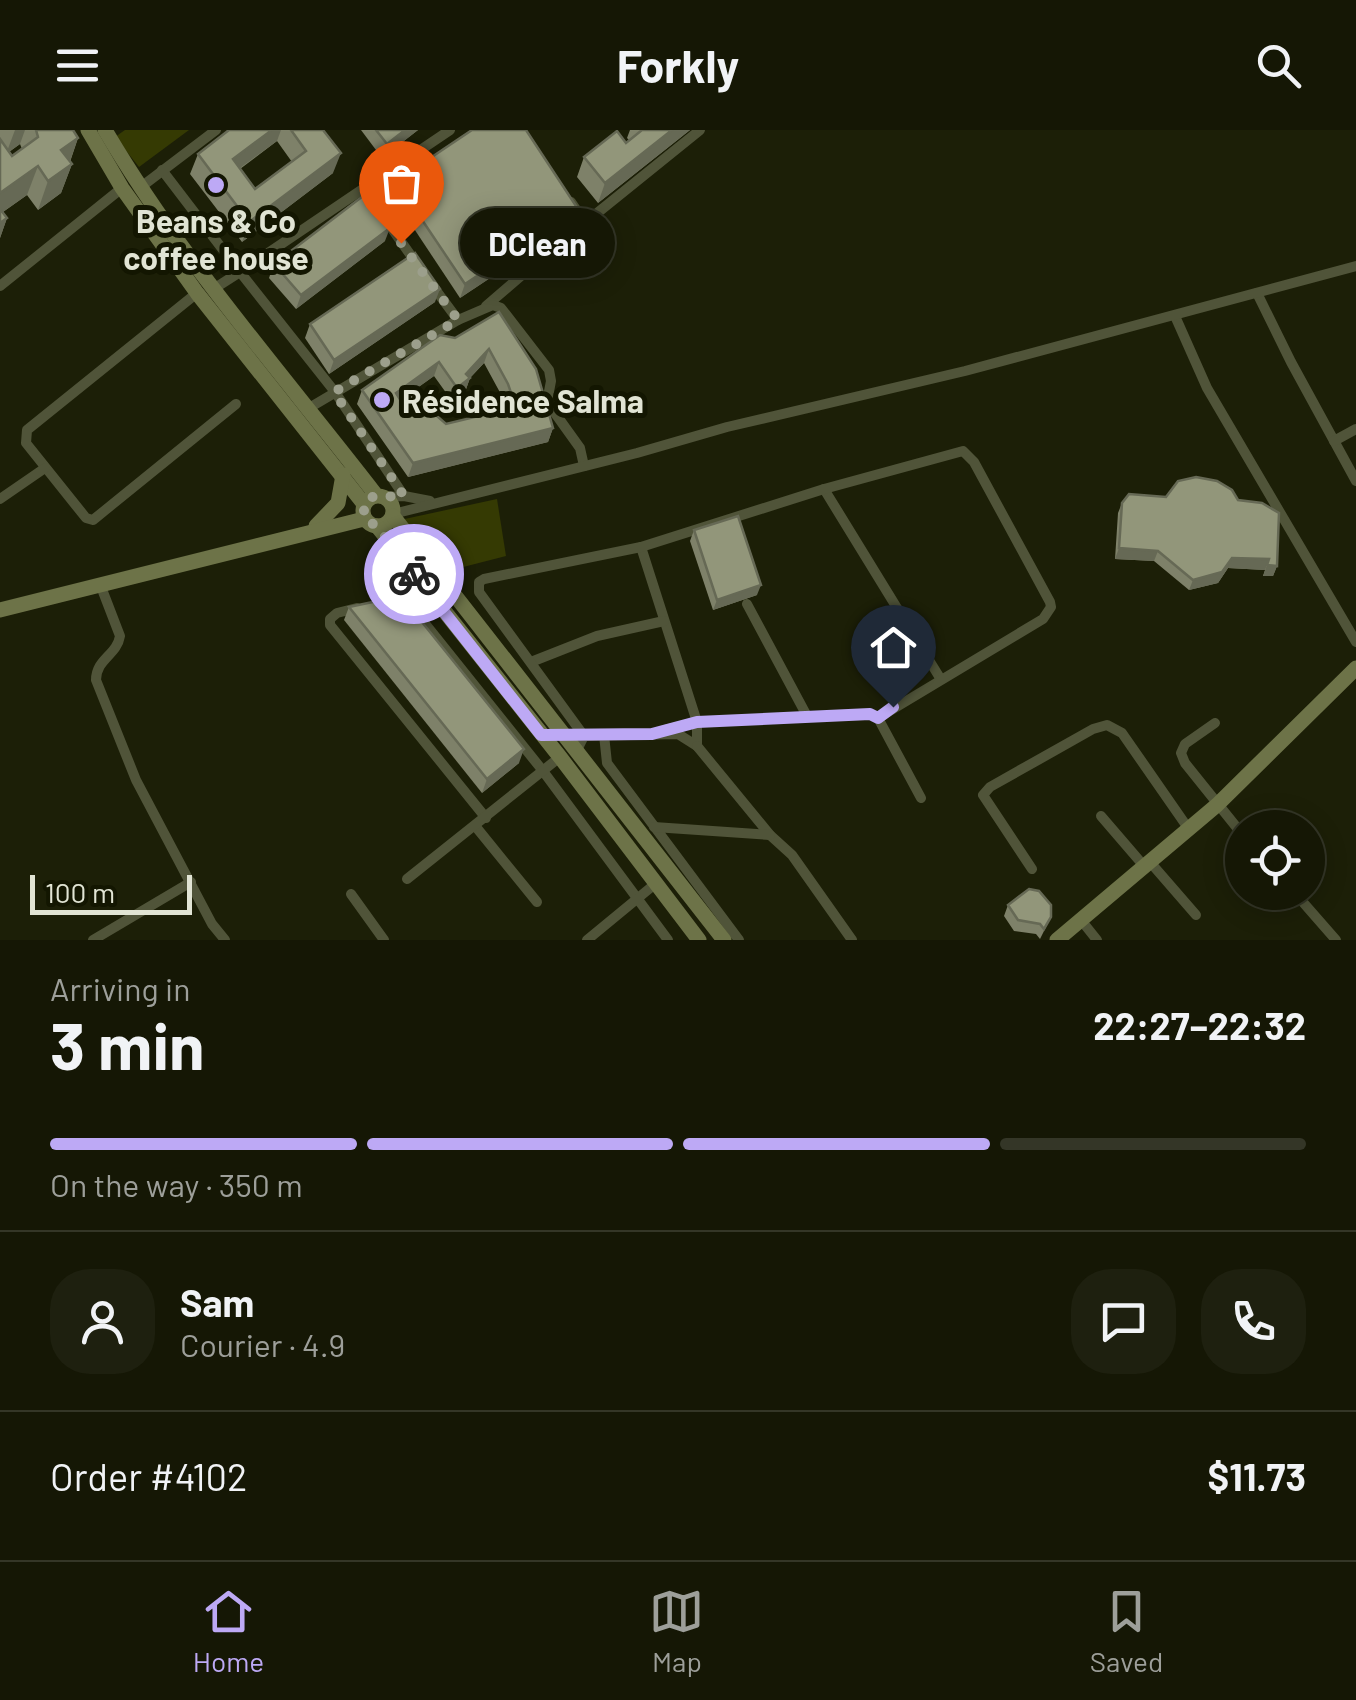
<!DOCTYPE html>
<html lang="en">
<head>
<meta charset="utf-8">
<style>
	:root { --surface:#151705; --page:#1e200f; --text:#f1f3f6; --muted:#9d9f9a; --line:#343627; --accent:#bda9f5 }
	body { margin:0; font-family:Barlow,sans-serif; background:var(--page); color:var(--text); height:100vh; display:flex; flex-direction:column; font-size:38px; white-space:nowrap }
	* { box-sizing:border-box; margin:0 }
	p { font-size:32px; color:var(--muted) }
	.icon { flex:none; width:55px; height:55px; fill:none; stroke:currentColor; stroke-width:2; stroke-linecap:round; stroke-linejoin:round }
	.map { position:relative; height:810px; overflow:hidden }
	.panel { display:flex; flex-direction:column; background:var(--surface); flex:1 }
	.panel>* { flex:none }
	.controls { position:absolute; left:1225px; top:680px; display:grid; gap:20px }
	.controls a { display:grid; place-items:center; width:100px; height:100px; border-radius:50%; background:var(--surface); box-shadow:0 5px 25px #0003,0 0 0 2px var(--line); font-size:50px }
	.scale { position:absolute; left:30px; bottom:25px; width:162px; box-sizing:border-box; padding-left:10px; border:5px solid #e1e4d4; border-top:0; font-size:28px; line-height:35px; white-space:nowrap; color:#e1e4d4; -webkit-text-stroke:8px #131601; paint-order:stroke }
	.pin { position:absolute; display:grid; place-items:center; width:85px; height:85px; color:#fff; margin:-102px -42px; border-radius:50% 50% 50% 0; rotate:-45deg; box-shadow:0 0 10px #0007 }
	.pin .icon { rotate:45deg }
	.courier { position:absolute; display:grid; place-items:center; width:100px; height:100px; margin:-50px; border:8px solid #bda9f5; border-radius:50%; background:#fff; color:#222; box-shadow:0 2px 12px #0007 }
	.bubble { position:absolute; height:70px; border-radius:35px; background:var(--surface); box-shadow:0 5px 25px #0003,0 0 0 2px var(--line); font-size:32px; font-weight:700; line-height:70px; text-align:center }
	.head em { font-style:normal; font-weight:700 }
	.head div { display:flex; flex-direction:column-reverse }
	.head { display:flex; align-items:center; justify-content:space-between; height:170px; padding:0 50px }
	h1 { font-size:65px; font-weight:700; line-height:75px }
	.bar { display:grid; grid-template-columns:repeat(4,1fr); gap:15px 10px; align-content:center; height:120px; padding:0 50px }
	.bar i { height:12px; border-radius:8px; background:var(--line) }
	.bar .current { background:var(--accent) }
	.bar p { grid-column:span 4 }
	.line { display:flex; align-items:center; gap:25px; padding:0 50px; border-top:2px solid var(--line) }
	.line div { flex:1 }
	.round { display:grid; place-items:center; flex:none; width:105px; height:105px; border-radius:40px; background:var(--page) }
	header { display:flex; justify-content:space-between; align-items:center; height:130px; padding:0 50px; background:var(--surface); font-size:45px; font-weight:700 }
	.menu { display:flex; justify-content:space-around; align-items:center; height:140px; border-top:2px solid var(--line); background:var(--surface); font-size:28px; color:var(--muted) }
	.menu a { display:grid; justify-items:center; gap:5px }
	.menu .current { color:var(--accent) }
	.map>svg:first-child { display:block }
	.green { fill:#353a03 }
	.lines { fill:none; stroke-linecap:round; stroke-linejoin:round }
	.street { stroke:#505439; stroke-width:10 }
	.secondary { stroke:#6d7348; stroke-width:15 }
	.wall { fill:#7e8169; fill-rule:evenodd }
	.shaded-wall { fill:#666955 }
	.building { fill:#92967a; stroke:#666955; stroke-width:2.5; fill-rule:evenodd }
	.done { stroke:#9c9f8c; stroke-width:10; stroke-dasharray:0 18 }
	.route { stroke:#bda9f5; stroke-width:12 }
	.poi-dot { fill:#bda9f5; stroke:#131601; stroke-width:4 }
	.labels { text-anchor:middle; dominant-baseline:central; stroke-width:10; stroke-linejoin:round; paint-order:stroke }
	.poi-label { font-size:32px; font-weight:bold; fill:#e1e4d4; stroke:#131601 }
</style>
</head>
<body>
<header><svg class="icon" aria-label="menu" viewBox="0 0 24 24"><path d="M4 6h16M4 12h16M4 18h16"/></svg>Forkly<svg class="icon" aria-label="search" viewBox="0 0 24 24"><circle cx="10" cy="10" r="6"/><path d="M15 15l6 6"/></svg></header>
<div class="map">
<svg width="1356" height="810" viewBox="0 0 1356 810">
	<rect width="100%" height="100%" fill="#1c1f07"/>
	<!-- green -->
	<g class="green">
		<polygon points="125,0 189,0 139,37 115,7"/>
		<polygon points="497,369 506,426 440,443 400,390"/>
	</g>
	<g class="lines">
		<!-- street -->
		<g class="street">
			<polyline points="162,40 240,142 450,0"/>
			<polyline points="141,57 216,0"/>
			<polyline points="364,59 419,137"/>
			<polyline points="571,72 582,88 591,88 700,0"/>
			<polyline points="432,155 458,190"/>
			<polyline points="0,156 122,58"/>
			<polyline points="215,158 240,142 335,262 404,366"/>
			<polyline points="197,163 27,300 26,313 86,388 93,390 236,274"/>
			<polyline points="1257,163 1291,232 1356,351"/>
			<polyline points="486,176 587,89"/>
			<polyline points="1175,186 1207,258 1356,512"/>
			<polyline points="309,278 458,190 493,175 501,178 549,240 551,251 547,272 580,318 584,336"/>
			<polyline points="1334,311 1356,299"/>
			<polyline points="824,359 940,548"/>
			<polyline points="386,367 404,366 430,371"/>
			<polyline points="0,369 45,338"/>
			<polyline points="393,384 637,323 727,297 965,241 1356,136"/>
			<polyline points="641,417 697,592 664,600"/>
			<path d="M 100,454 L 120,506 C 117,525 96,529 96,550 L 136,650 L 212,794 L 225,810"/>
			<polyline points="403,466 543,641 668,810"/>
			<polyline points="747,474 807,586"/>
			<polyline points="357,478 337,483 330,489 330,495 486,688"/>
			<polyline points="531,532 597,506 664,491"/>
			<polyline points="878,588 921,668"/>
			<polyline points="1215,593 1185,614 1181,623 1185,633 1242,704"/>
			<polyline points="562,603 584,606 678,604 697,616 697,592 870,584 878,588 1043,489 1051,477 1050,472 974,332 963,321 824,359 641,417 484,449 479,452 479,462 584,606 576,622"/>
			<polyline points="604,605 607,633 739,810"/>
			<polyline points="697,616 770,705 792,725 852,810"/>
			<polyline points="1101,686 1144,736"/>
			<polyline points="476,697 537,772"/>
			<polyline points="654,697 770,705"/>
			<polyline points="1150,732 1196,785"/>
			<polyline points="1032,739 983,665 990,657 1093,599 1107,595 1122,603 1188,698"/>
			<polyline points="407,749 560,627"/>
			<polyline points="1294,762 1336,810"/>
			<polyline points="351,764 384,810"/>
			<polyline points="1081,790 1097,810"/>
			<polyline points="93,810 191,752"/>
			<polyline points="587,810 655,754"/>
		</g>
		<!-- secondary -->
		<g class="secondary">
			<polyline points="88,0 122,58 197,163 364,374"/>
			<path d="M 105,0 C 180,128 285,247 376,365"/>
			<circle cx="378" cy="381" r="15"/>
			<polyline points="393,386 724,810"/>
			<polyline points="316,396 338,373 343,345"/>
			<polyline points="377,396 560,627 699,810"/>
			<polyline points="0,480 364,389"/>
			<polyline points="1057,810 1217,675 1356,538"/>
		</g>
	</g>
	<!-- wall -->
	<g class="wall">
		<path d="M 0,0 L 73,0 L 78,8 L 70,32 L 72,34 L 61,63 L 38,80 L 27,65 L 3,82 L 7,88 L 0,108 ZM 20,14 L 22,19 L 12,26 L 9,22 Z"/>
		<path d="M 229,0 L 323,0 L 333,43 L 242,112 L 190,44 L 198,24 ZM 277,11 L 292,32 L 255,59 L 240,39 Z"/>
		<polygon points="361,0 418,0 382,28"/>
		<polygon points="630,0 690,0 598,73 577,47 584,27 626,13 629,10 627,8"/>
		<polygon points="396,51 573,93 460,168 391,64"/>
		<polygon points="385,111 296,179 269,148 274,134"/>
		<polygon points="435,172 329,244 305,208 310,194"/>
		<path d="M 499,182 L 553,298 L 548,312 L 408,347 L 357,274 L 362,260 L 455,208 ZM 484,233 L 503,268 L 507,279 L 446,294 L 400,270 L 434,246 L 452,271 L 465,262 L 470,248 Z"/>
		<polygon points="1122,373 1277,436 1273,446 1263,446 1265,440 1228,438 1218,453 1189,460 1154,431 1115,429 1118,383"/>
		<polygon points="694,400 757,465 713,480 690,411"/>
		<polygon points="349,477 519,633 482,663 344,490"/>
		<polygon points="1008,775 1051,787 1040,809 1036,804 1014,801 1004,786"/>
	</g>
	<!-- shaded-wall -->
	<g class="shaded-wall">
		<polygon points="15,0 25,0 20,14 6,24"/>
		<polygon points="272,0 281,0 277,11 225,49 233,29"/>
		<polygon points="405,0 418,0 382,28 387,14"/>
		<polygon points="672,0 690,0 598,73 605,53"/>
		<polygon points="78,8 68,37 61,20"/>
		<polygon points="341,23 333,43 242,112 249,92"/>
		<polygon points="72,34 61,63 38,80 48,51"/>
		<polygon points="38,36 27,65 0,84 0,63"/>
		<polygon points="578,79 573,93 460,168 465,154"/>
		<polygon points="7,88 0,108 0,93"/>
		<polygon points="390,98 385,111 296,179 301,165"/>
		<polygon points="440,159 435,172 329,244 334,230"/>
		<polygon points="489,219 484,233 468,250 470,248 465,262 452,271 457,258 466,244"/>
		<polygon points="439,232 434,246 391,277 396,263"/>
		<polygon points="553,298 548,312 408,347 413,333"/>
		<polygon points="1119,418 1158,421 1154,431 1115,429"/>
		<polygon points="1232,428 1269,429 1265,440 1228,438 1218,453 1189,460 1193,450"/>
		<polygon points="1267,435 1277,436 1273,446 1263,446"/>
		<polygon points="761,455 757,465 713,480 717,470"/>
		<polygon points="524,619 519,633 482,663 487,649"/>
	</g>
	<!-- building -->
	<g class="building">
		<polygon points="36,0 73,0 78,8 61,20 72,34 48,51 38,36 0,63 0,9 12,26 38,7"/>
		<polygon points="229,0 272,0 233,29 255,59 306,21 291,0 323,0 341,23 249,92 198,24"/>
		<polygon points="376,0 405,0 387,14"/>
		<polygon points="472,0 526,0 578,79 465,154 396,51"/>
		<polygon points="642,0 672,0 605,53 584,27 617,1 626,13"/>
		<polygon points="363,66 390,98 301,165 274,134"/>
		<polygon points="0,79 7,88 0,93"/>
		<polygon points="415,123 440,159 334,230 310,194"/>
		<path d="M 499,182 L 536,239 L 553,298 L 413,333 L 362,260 L 440,205 L 455,208 ZM 489,219 L 508,254 L 516,277 L 446,294 L 414,266 L 401,271 L 396,263 L 439,232 L 457,258 L 470,248 L 466,244 Z"/>
		<polygon points="1196,347 1217,351 1232,360 1238,370 1262,373 1279,383 1277,436 1267,435 1269,429 1232,428 1222,442 1193,450 1158,421 1119,418 1122,373 1129,364 1166,367 1178,351"/>
		<polygon points="738,386 761,455 717,470 694,400"/>
		<polygon points="401,466 524,619 487,649 349,477"/>
		<polygon points="1029,759 1039,761 1051,775 1051,787 1044,799 1040,794 1018,790 1008,775"/>
	</g>
	<g class="lines">
		<!-- done -->
		<polyline class="done" points="401,113 458,190 334,262 404,366 371,367 364,374 364,388 376,396 414,444"/>
		<!-- route -->
		<polyline class="route" points="414,444 541,605 652,604 697,592 870,584 878,588 893,577"/>
	</g>
	<!-- markers -->
	<g class="poi-dot">
		<circle cx="216" cy="55" r="10"/>
		<circle cx="382" cy="270" r="10"/>
	</g>
	<g class="labels">
		<!-- poi labels -->
		<g class="poi-label">
			<text x="216" y="90">Beans &amp; Co<tspan x="216" dy="37">coffee house</tspan></text>
			<text x="402" y="270" text-anchor="start">Résidence Salma</text>
		</g>
	</g>
</svg>
<div class="controls">
<a><svg class="icon" aria-label="locate" viewBox="0 0 24 24"><circle cx="12" cy="12" r="6"/><path d="M12 2v4M12 18v4M2 12h4M18 12h4"/></svg></a>
</div>
<div class="scale">100 m</div>
<div class="pin" style="left:401px;top:113px;background:#ea580c"><svg class="icon" aria-label="bag" viewBox="0 0 24 24"><path d="M5 8h14l-1 12H6zM9 8a3 3 0 0 1 6 0"/></svg></div>
<div class="pin" style="left:893px;top:577px;background:#1f2937"><svg class="icon" aria-label="home" viewBox="0 0 24 24"><path d="M3 11l9-7 9 7M6 9v11h12V9"/></svg></div>
<div class="courier" style="left:414px;top:444px"><svg class="icon" aria-label="bike" viewBox="0 0 24 24"><circle cx="6" cy="16" r="4"/><circle cx="18" cy="16" r="4"/><path d="M6 16l4-8h5l3 8M10 8l3 8H6M13 5h3"/></svg></div>
<div class="bubble" style="left:460px;top:78px;width:155px">DClean</div>
</div>
<section class="panel">
<div class="head"><div><h1>3 min</h1><p>Arriving in</p></div><em>22:27–22:32</em></div>
<div class="bar"><i class="current"></i><i class="current"></i><i class="current"></i><i></i><p>On the way · 350 m</p></div>
<div class="line" style="height:180px"><a class="round"><svg class="icon" aria-label="person" viewBox="0 0 24 24"><circle cx="12" cy="8" r="4"/><path d="M4 21q1-7 8-7t8 7"/></svg></a><div><b>Sam</b><p>Courier · 4.9</p></div><a class="round"><svg class="icon" aria-label="chat" viewBox="0 0 24 24"><path d="M4 5h16v11H9l-5 4z"/></svg></a><a class="round"><svg class="icon" aria-label="phone" viewBox="0 0 24 24"><path d="M5 4h4l2 5-3 2q2 4 5 5l2-3 5 2v4C11 20 4 13 5 4z"/></svg></a></div>
<div class="line" style="height:130px"><div>Order #4102</div><b>$11.73</b></div>
</section>
<nav class="menu">
<a class="current"><svg class="icon" aria-label="home" viewBox="0 0 24 24"><path d="M3 11l9-7 9 7M6 9v11h12V9"/></svg>Home</a>
<a><svg class="icon" aria-label="map" viewBox="0 0 24 24"><path d="M3 6l6-2 6 2 6-2v14l-6 2-6-2-6 2zM9 4v14M15 6v14"/></svg>Map</a>
<a><svg class="icon" aria-label="saved" viewBox="0 0 24 24"><path d="M7 4h10v16l-5-4-5 4z"/></svg>Saved</a>
</nav>
</body>
</html>
